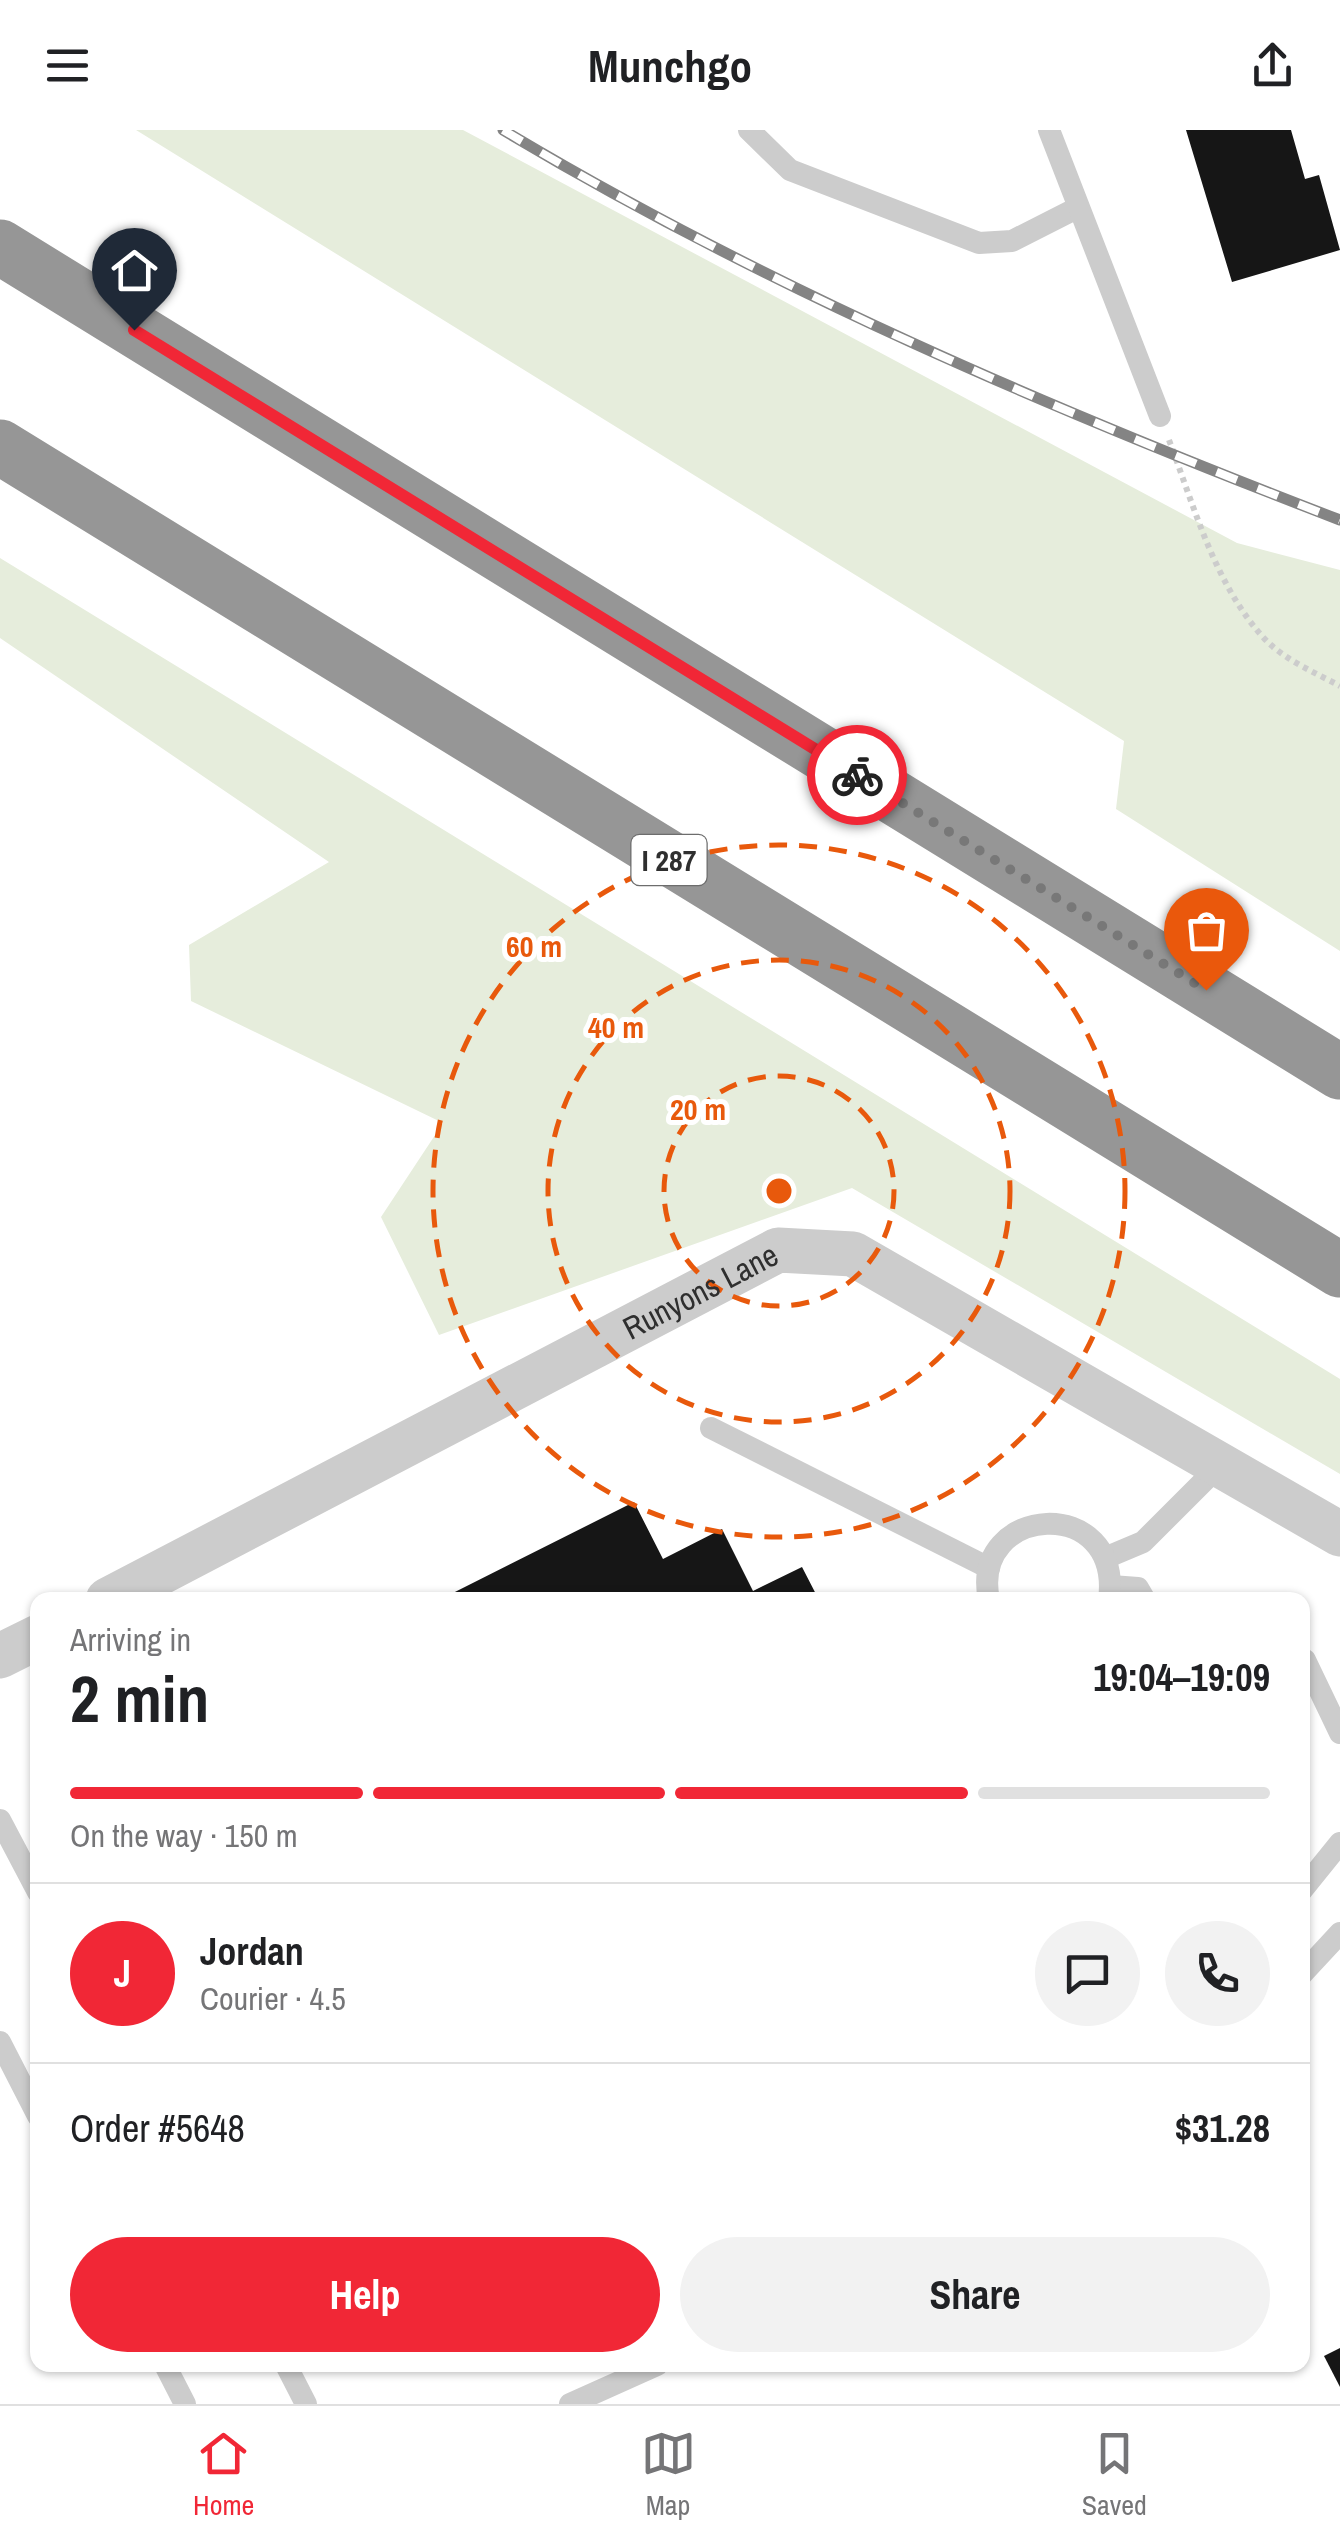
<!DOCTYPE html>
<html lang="en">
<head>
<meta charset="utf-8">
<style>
	:root { --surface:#fff; --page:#f2f2f2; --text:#202124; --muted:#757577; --line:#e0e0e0; --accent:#f12736 }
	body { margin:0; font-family:"Archivo Narrow",sans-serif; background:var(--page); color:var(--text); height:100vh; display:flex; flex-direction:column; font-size:38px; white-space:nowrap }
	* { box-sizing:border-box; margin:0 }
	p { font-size:32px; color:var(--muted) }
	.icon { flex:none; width:55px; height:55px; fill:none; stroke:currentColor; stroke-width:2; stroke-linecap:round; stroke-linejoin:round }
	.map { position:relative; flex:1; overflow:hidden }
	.sheet { position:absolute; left:30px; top:1462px; width:1280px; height:780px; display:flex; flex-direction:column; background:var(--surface); border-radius:20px; box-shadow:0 2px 8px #0004 }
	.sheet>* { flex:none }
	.pin { position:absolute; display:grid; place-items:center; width:85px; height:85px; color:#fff; margin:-102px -42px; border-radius:50% 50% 50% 0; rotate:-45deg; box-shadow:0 0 10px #0007 }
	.pin .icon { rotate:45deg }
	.courier { position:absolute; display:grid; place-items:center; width:100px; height:100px; margin:-50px; border:8px solid #f12736; border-radius:50%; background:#fff; color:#222; box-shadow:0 2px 12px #0007 }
	.summary em { font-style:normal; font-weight:700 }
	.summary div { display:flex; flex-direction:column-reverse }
	.summary { display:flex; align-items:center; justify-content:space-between; height:170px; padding:0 40px }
	h1 { font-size:65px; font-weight:700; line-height:75px }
	.bar { display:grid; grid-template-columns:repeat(4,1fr); gap:15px 10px; align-content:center; height:120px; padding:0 40px }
	.bar i { height:12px; border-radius:8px; background:var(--line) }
	.bar .on { background:var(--accent) }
	.bar p { grid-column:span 4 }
	.line { display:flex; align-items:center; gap:25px; padding:0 40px; border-top:2px solid var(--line) }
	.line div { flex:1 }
	.round { display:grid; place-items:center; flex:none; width:105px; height:105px; border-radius:52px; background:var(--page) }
	.action { display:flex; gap:20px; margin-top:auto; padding:20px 40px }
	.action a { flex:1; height:115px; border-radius:60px; background:var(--accent); color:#fff; font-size:40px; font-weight:700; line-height:115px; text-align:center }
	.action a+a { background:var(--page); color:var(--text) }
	header { display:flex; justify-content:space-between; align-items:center; height:130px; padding:0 40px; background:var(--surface); font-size:45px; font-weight:700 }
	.tabs { display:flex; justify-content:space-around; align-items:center; height:140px; border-top:2px solid var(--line); background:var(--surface); font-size:28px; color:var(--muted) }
	.tabs a { display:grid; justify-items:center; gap:5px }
	.tabs .on { color:var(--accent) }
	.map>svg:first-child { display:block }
	.green { fill:#e6eddc }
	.building { fill:#161616 }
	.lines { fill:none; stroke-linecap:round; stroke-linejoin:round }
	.path { stroke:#ccc; stroke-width:6; stroke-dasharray:5 5; stroke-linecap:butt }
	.service { stroke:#ccc; stroke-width:22 }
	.minor { stroke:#ccc; stroke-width:45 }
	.motorway { stroke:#969696; stroke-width:55 }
	.rail-casing { stroke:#848484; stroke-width:11 }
	.rail { stroke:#fff; stroke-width:8; stroke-dasharray:22; stroke-linecap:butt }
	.done { stroke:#787878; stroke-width:10; stroke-dasharray:0 18 }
	.route { stroke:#f12736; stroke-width:12 }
	.ring { fill:none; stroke:#e8590c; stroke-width:5; stroke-dasharray:18 12 }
	.labels { text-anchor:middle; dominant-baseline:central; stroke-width:10; stroke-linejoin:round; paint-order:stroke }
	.shield { fill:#fff; stroke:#6d6d6d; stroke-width:2.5 }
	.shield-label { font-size:30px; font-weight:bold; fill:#2f2f2f }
	.street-label { font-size:32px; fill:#2f2f2f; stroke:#fff }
	.centre { fill:#e8590c; stroke:#fff; stroke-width:5 }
	.ring-label { font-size:30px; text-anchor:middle; font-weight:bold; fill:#e8590c; stroke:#fff; stroke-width:10; stroke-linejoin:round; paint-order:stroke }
</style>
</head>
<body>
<header><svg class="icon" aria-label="menu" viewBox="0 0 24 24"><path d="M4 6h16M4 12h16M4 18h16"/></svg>Munchgo<svg class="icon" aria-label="share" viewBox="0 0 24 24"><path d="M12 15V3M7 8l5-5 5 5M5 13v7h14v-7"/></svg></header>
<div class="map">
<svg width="1340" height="2274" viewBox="0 0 1340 2274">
	<rect width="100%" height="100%" fill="#fff"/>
	<!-- green -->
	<g class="green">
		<polygon points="136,0 463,0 1237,413 1340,440 1340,821 1116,679 1124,611"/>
		<polygon points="0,428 1340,1249 1340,1344 852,1058 439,1205 381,1087 443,993 191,871 189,815 329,732 0,508"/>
	</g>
	<!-- building -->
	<g class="building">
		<polygon points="1186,0 1291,0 1305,49 1319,45 1340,120 1232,152"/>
		<polygon points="634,1372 663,1429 722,1399 753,1461 802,1437 819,1470 439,1470"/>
		<polygon points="1340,2218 1340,2257 1324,2226"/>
	</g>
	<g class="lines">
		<!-- path -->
		<path class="path" d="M 1169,310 C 1194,376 1214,452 1262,506 C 1282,529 1314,542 1340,556"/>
		<!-- service -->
		<g class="service">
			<polyline points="749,0 790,40 979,113 1012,111 1077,78"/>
			<polyline points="1049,0 1160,286"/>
			<polyline points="711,1298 989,1438"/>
			<polyline points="1105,1428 1143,1412 1220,1335"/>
			<polyline points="1111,1456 1138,1458 1145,1470"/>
			<path d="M 989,1470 C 969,1374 1123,1363 1109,1470"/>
			<polyline points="1305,1530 1340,1603"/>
			<polyline points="0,1690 38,1762"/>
			<polyline points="1302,1760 1340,1713"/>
			<polyline points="1302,1844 1340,1803"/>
			<polyline points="0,1912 38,1986"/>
			<polyline points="165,2235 185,2274"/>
			<polyline points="286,2235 306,2274"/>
			<polyline points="570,2274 657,2235"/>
		</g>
		<!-- minor -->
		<g class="minor">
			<path id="s1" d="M 108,1470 L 778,1120 L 853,1124 L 1340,1404"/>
			<polyline points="0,1526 38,1507"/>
		</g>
		<!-- motorway -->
		<g class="motorway">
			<polyline points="0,117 1340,942"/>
			<polyline points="0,317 1340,1140"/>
		</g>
		<defs>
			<path id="rail" d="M 503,0 C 767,158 1053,280 1340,390"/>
		</defs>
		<!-- rail casing -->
		<use href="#rail" class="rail-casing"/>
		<!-- rail -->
		<use href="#rail" class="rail"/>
	</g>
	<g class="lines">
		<!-- done -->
		<polyline class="done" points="857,645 1206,860"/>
		<!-- route -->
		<polyline class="route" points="134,200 857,645"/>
	</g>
	<!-- distance rings -->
	<g class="ring">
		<circle cx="779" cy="1061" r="115"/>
		<circle cx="779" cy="1061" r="231"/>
		<circle cx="779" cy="1061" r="346"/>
	</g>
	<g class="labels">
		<!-- shield labels -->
		<rect class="shield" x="631.5" y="705" width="75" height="50" rx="8"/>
		<g class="shield-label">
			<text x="669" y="730">I 287</text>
		</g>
		<!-- street labels -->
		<g class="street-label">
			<text stroke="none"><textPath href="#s1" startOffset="668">Runyons Lane</textPath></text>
		</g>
	</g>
	<circle cx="779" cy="1061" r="15" class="centre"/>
	<g class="ring-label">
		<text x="534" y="827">60 m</text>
		<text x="616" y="908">40 m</text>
		<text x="698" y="990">20 m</text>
	</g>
</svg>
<div class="pin" style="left:1206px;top:860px;background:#ea580c"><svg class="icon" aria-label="bag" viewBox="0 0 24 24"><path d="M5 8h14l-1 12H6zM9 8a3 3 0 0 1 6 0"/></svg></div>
<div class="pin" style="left:134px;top:200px;background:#1f2937"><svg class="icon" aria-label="home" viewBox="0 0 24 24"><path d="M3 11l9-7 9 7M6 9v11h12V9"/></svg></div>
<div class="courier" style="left:857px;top:645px"><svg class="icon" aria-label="bike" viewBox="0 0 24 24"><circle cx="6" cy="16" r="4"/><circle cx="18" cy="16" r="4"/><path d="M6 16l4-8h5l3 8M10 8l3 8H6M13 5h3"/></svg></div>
<section class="sheet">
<div class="summary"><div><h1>2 min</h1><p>Arriving in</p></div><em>19:04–19:09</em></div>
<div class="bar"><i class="on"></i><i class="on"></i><i class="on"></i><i></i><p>On the way · 150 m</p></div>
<div class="line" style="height:180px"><b class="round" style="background:var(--accent);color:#fff">J</b><div><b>Jordan</b><p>Courier · 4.5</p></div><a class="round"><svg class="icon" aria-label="chat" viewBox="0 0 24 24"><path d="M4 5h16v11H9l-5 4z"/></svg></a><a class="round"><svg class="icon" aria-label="phone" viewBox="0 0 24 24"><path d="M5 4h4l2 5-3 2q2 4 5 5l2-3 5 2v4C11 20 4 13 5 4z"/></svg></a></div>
<div class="line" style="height:130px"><div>Order #5648</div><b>$31.28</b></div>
<div class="action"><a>Help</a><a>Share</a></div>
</section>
</div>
<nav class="tabs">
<a class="on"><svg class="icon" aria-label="home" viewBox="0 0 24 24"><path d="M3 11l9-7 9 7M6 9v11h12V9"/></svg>Home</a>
<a><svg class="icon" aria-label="map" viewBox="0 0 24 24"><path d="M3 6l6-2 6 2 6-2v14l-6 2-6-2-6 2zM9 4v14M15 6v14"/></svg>Map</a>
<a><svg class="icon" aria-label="saved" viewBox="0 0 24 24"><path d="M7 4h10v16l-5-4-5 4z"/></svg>Saved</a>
</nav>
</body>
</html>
